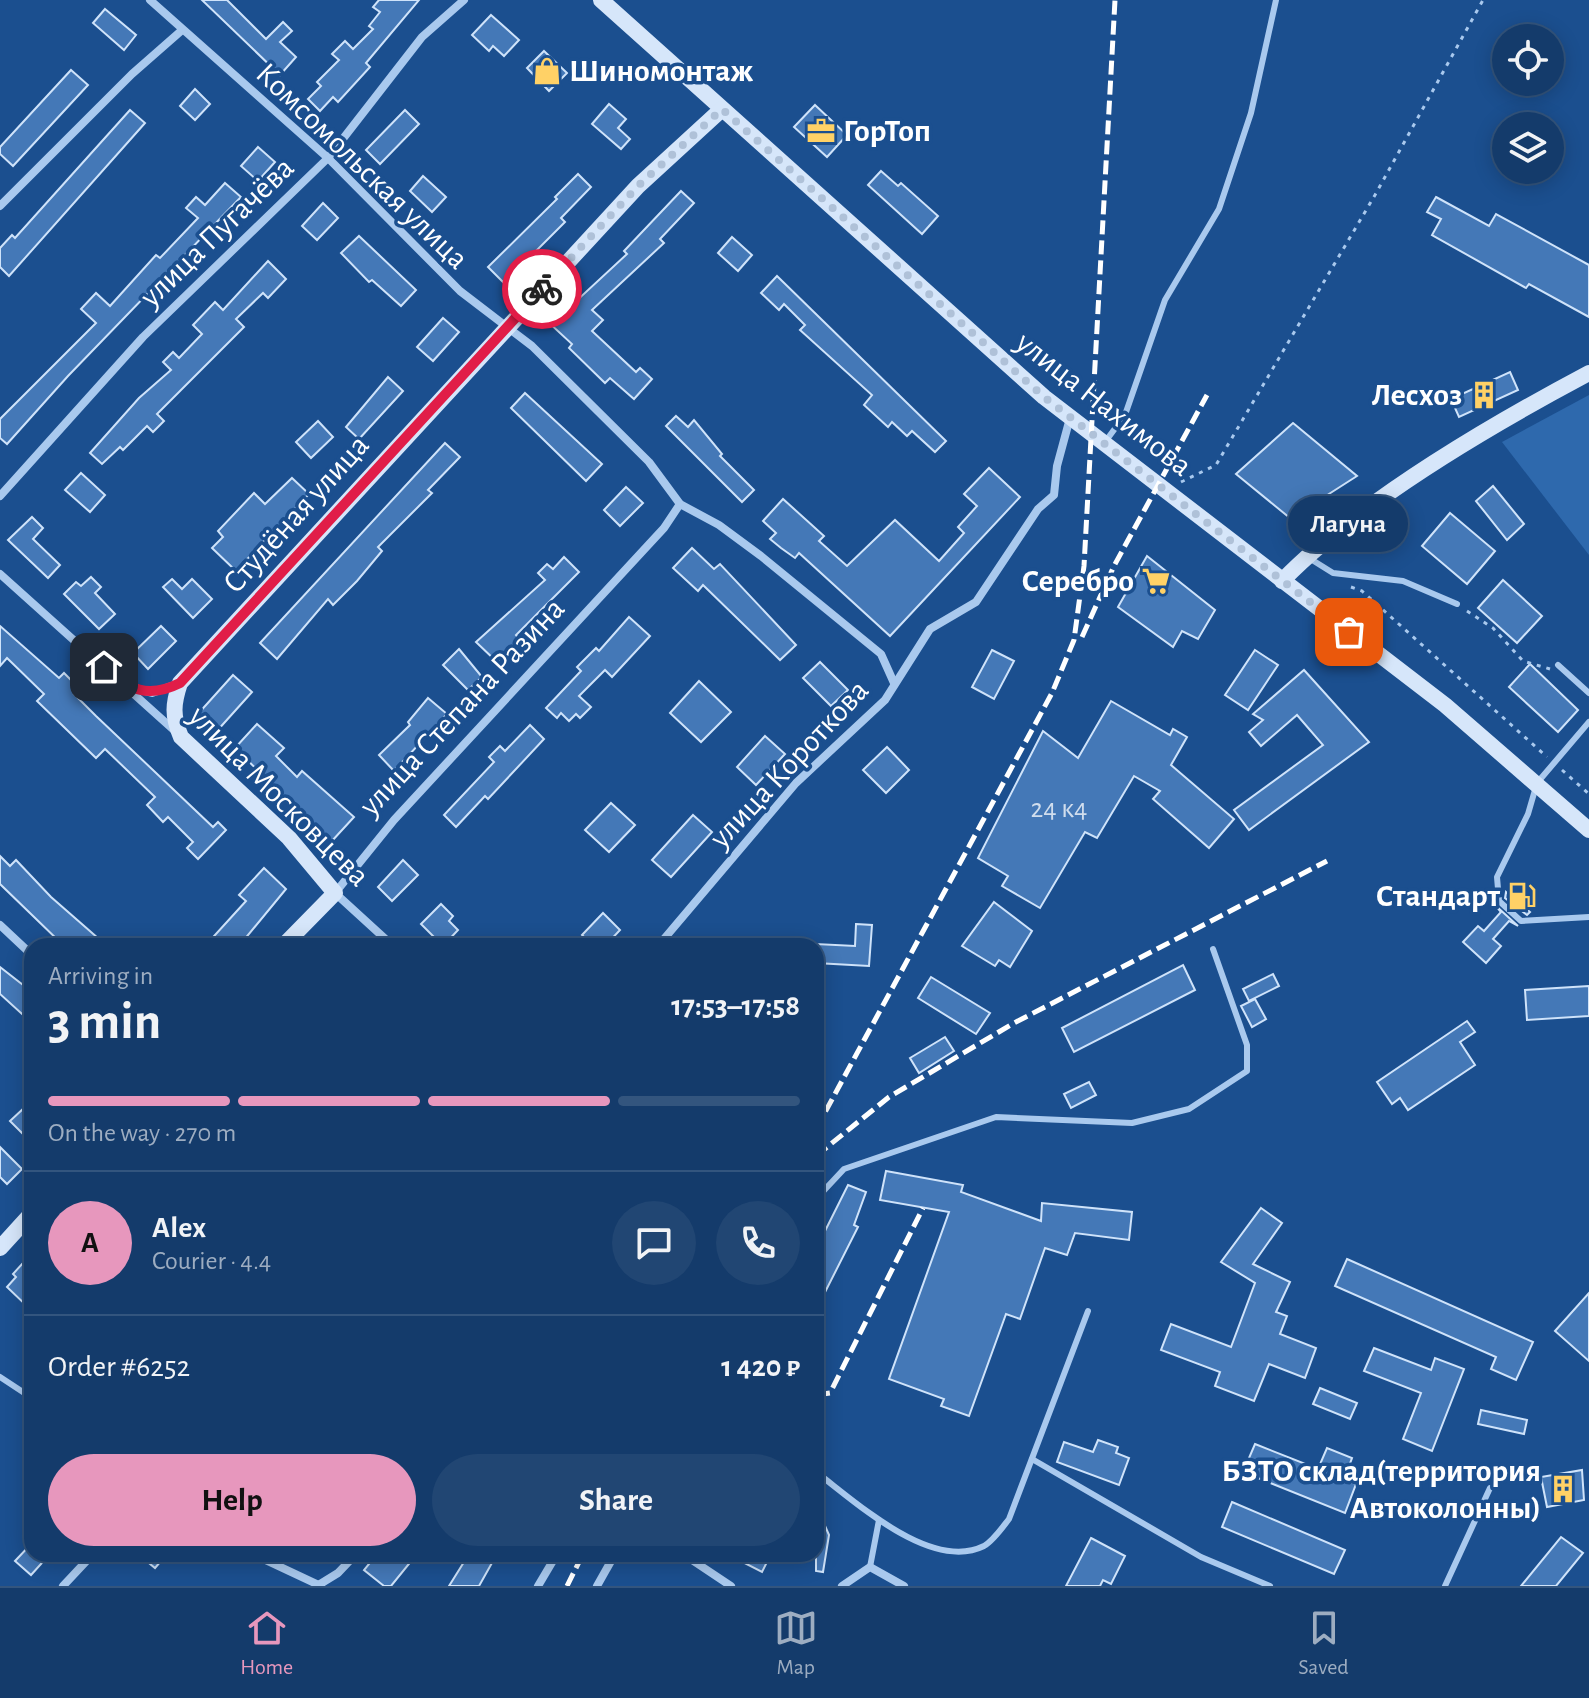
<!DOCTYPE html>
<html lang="en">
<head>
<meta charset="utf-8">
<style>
	:root { --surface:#143b6b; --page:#214673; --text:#f1f3f6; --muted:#9dadc1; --line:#33557e; --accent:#e797bd }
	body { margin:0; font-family:"Alegreya Sans",sans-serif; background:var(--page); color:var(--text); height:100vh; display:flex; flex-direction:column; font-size:30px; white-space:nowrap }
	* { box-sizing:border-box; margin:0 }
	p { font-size:26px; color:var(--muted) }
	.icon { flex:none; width:44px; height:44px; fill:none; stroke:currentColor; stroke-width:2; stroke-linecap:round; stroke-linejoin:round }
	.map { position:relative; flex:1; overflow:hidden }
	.panel { position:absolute; left:24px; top:938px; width:800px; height:624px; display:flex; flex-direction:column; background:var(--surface); border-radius:24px; box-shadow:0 4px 20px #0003,0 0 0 2px var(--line) }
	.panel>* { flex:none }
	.controls { position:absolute; left:1492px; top:24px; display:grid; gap:16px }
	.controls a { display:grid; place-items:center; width:72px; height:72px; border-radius:50%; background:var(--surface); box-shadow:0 4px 20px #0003,0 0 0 2px var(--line); font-size:40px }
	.pin { position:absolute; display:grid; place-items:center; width:68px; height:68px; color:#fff; margin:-34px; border-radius:16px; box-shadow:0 4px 12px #0006 }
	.courier { position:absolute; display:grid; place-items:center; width:80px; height:80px; margin:-40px; border:6px solid #e11d48; border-radius:50%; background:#fff; color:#222; box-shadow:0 2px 10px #0007 }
	.bubble { position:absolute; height:56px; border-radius:28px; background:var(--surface); box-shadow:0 4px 20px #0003,0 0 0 2px var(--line); font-size:26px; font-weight:600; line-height:56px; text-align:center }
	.overview em { font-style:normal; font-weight:600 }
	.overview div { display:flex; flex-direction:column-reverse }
	.overview { display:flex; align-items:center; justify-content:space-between; height:136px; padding:0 24px }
	h1 { font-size:52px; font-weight:600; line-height:60px }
	.bar { display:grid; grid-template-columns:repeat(4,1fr); gap:12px 8px; align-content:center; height:96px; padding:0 24px }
	.bar i { height:10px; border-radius:6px; background:var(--line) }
	.bar .current { background:var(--accent) }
	.bar p { grid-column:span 4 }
	.line { display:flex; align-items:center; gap:20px; padding:0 24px; border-top:2px solid var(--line) }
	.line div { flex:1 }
	.round { display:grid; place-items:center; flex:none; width:84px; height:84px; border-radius:42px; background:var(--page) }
	.primary-button { display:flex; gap:16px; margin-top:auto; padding:16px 24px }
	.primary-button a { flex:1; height:92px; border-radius:48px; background:var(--accent); color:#111; font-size:32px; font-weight:600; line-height:92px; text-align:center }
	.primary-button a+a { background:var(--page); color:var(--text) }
	.menu { display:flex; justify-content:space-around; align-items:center; height:112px; border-top:2px solid var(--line); background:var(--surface); font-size:22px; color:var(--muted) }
	.menu a { display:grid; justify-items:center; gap:4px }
	.menu .current { color:var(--accent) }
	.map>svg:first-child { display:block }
	.green { fill:#2e69ad }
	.building { fill:#4478b7; stroke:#cfe3fa; stroke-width:2 }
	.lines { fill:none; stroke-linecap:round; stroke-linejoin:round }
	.path { stroke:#a9c9ee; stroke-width:3; stroke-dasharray:4 6; stroke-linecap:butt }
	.lane { stroke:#a9c9ee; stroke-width:6 }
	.street { stroke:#a9c9ee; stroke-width:8 }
	.secondary { stroke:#d6e6fa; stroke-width:16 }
	.rail { stroke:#fff; stroke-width:5; stroke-dasharray:14 6; stroke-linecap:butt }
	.done { stroke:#afc1d8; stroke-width:8; stroke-dasharray:0 14.4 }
	.route { stroke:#e11d48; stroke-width:10 }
	.labels { text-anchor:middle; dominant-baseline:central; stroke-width:7; stroke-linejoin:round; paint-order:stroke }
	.number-label { font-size:28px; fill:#d0dded }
	.poi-label { font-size:32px; font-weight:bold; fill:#fff; stroke:#1b4f8f; text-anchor:end }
	.street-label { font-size:32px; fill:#fff; stroke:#1b4f8f }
</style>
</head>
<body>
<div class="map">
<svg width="1589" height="1586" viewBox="0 0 1589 1586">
	<rect width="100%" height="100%" fill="#1b4f8f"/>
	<!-- green -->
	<polygon class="green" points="1589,395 1589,555 1502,442"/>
	<!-- building -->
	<g class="building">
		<polygon points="202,0 227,0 266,39 283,22 292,31 280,42 296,57 280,75"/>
		<polygon points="379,0 419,0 366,63 370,67 338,102 333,97 320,111 308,99 321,86 317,82 339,60 332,54 345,41 353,49 373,29 369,26 380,12 373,7"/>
		<polygon points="105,9 136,35 124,50 93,23"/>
		<polygon points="491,15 519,40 504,56 493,46 489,51 472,35"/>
		<polygon points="544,51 567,73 549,91 527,68"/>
		<polygon points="71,70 88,85 13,166 0,154 0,147"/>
		<polygon points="195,89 210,104 195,120 180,106"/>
		<polygon points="609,104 626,119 618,128 630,139 621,149 592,124"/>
		<polygon points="815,105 847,135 827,157 794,127"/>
		<polygon points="130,110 145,123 9,276 0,267 0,248 12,235 15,238"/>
		<polygon points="405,110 419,124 380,164 366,150"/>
		<polygon points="258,147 275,162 258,181 241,166"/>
		<polygon points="881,171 898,186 901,183 938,216 922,234 868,185"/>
		<polygon points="578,174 591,187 561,218 565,222 504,283 488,267 557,199 555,197"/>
		<polygon points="423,176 446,197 432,212 410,191"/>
		<polygon points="225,183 241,197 68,376 7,444 0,438 0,419 96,323 81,309 96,293 110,306 156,255 160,258 198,218 186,208 196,197 205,205"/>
		<polygon points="681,191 694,203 660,239 664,243 592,310 603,320 592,331 636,372 640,368 652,379 634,399 610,378 605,383 569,348 572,344 547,321 566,300 572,305 627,254 624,251"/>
		<polygon points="1436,197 1489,226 1496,214 1589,265 1589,317 1529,284 1526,288 1432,235 1441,219 1427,212"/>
		<polygon points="323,203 338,218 317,240 302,226"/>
		<polygon points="359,236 416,290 401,306 372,280 369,282 341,253"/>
		<polygon points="732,237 752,255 738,271 718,253"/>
		<polygon points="268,261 286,279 268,298 263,293 236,319 244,327 157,414 164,421 153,432 147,426 123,450 120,447 102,464 90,453 139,398 171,370 163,362 173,352 179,358 202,334 193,325 215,302 223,310"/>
		<polygon points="777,276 946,441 935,452 912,431 907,436 892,422 888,427 864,405 872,395 800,330 805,325 784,304 779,310 761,293"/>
		<polygon points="443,318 459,332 433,361 417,347"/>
		<polygon points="1510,372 1518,390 1459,417 1451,399"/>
		<polygon points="388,377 403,391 359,439 346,427"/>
		<polygon points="525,393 602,464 586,481 511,408"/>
		<polygon points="676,416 688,427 694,420 722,454 720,456 754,490 742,502 666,426"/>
		<polygon points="318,421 333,437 311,458 296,442"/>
		<polygon points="1293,423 1357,476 1318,501 1296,523 1236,474"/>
		<polygon points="445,443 460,457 428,490 432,493 378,547 382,551 357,581 333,605 328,599 277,659 260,643"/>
		<polygon points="989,468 1020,497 890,636 799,553 795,558 781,548 770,539 776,533 763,521 783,499 824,536 819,541 847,566 895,520 939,561 964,533 958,527 977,506 964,494"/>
		<polygon points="81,473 105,495 90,512 65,490"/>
		<polygon points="292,478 309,494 236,571 212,548 223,537 218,531 254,493 265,504"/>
		<polygon points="1493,486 1524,524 1507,540 1476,501"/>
		<polygon points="626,487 643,503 620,526 604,510"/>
		<polygon points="1450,513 1495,551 1467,584 1422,546"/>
		<polygon points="32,517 43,528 33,539 60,565 48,578 8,540"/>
		<polygon points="692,548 714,569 720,564 796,645 780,660 703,585 698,591 673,568"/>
		<polygon points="1147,556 1215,610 1198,639 1182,631 1173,647 1118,607"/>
		<polygon points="564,557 579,572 516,635 519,639 497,662 476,642 545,580 538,573 547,564 553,569"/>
		<polygon points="91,577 101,587 95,593 115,614 99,629 64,594 76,582 81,586"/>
		<polygon points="172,579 182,589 192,579 212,599 193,618 163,587"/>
		<polygon points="1503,580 1542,616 1517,643 1478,608"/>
		<polygon points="629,617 650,636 612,677 605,670 579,696 591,707 580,718 576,714 569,721 561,713 557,718 546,708 581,671 577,667 596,648 599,651"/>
		<polygon points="0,626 59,678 64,673 80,689 74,694 96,716 213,827 218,822 226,830 198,859 187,848 193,842 168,817 163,822 147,805 155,797 105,749 96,758 37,701 44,694 7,658 0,666"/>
		<polygon points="161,626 176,641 148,669 133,653"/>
		<polygon points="459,649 482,677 468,690 443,665"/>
		<polygon points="992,650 1014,661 994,699 972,687"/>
		<polygon points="1255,650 1278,665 1248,710 1225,695"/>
		<polygon points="820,662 848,690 831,706 803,678"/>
		<polygon points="1530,664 1578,710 1558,732 1509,687"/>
		<polygon points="1304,670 1369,742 1249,830 1234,810 1323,745 1297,715 1261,746 1249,732 1263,720 1253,714"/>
		<polygon points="233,675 252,692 216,732 197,715"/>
		<polygon points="699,681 731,712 701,742 670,713"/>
		<polygon points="428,698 447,714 394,771 379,755 410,725 408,722"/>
		<polygon points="1111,701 1170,735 1173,729 1187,737 1171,765 1234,819 1209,848 1153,799 1160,791 1134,776 1097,838 1085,832 1040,908 1002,886 1008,876 978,858 1043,731 1078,758"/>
		<polygon points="257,724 284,748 276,756 297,777 302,771 354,817 331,842 235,748"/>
		<polygon points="530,725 544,739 488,799 485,796 456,827 444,815 494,762 489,757 500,746 505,751"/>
		<polygon points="765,736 785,754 756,785 737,767"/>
		<polygon points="887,747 909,770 886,793 863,770"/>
		<polygon points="611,803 635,825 609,852 585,830"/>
		<polygon points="693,815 712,832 671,877 652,860"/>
		<polygon points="0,856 10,866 16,860 51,897 107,946 64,946 0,884"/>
		<polygon points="403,860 418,875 392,901 378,887"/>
		<polygon points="264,868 286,889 239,946 205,946 246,901 239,895"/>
		<polygon points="1506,892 1530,912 1527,915 1505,898"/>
		<polygon points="994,902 1032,931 1010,967 999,960 995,966 962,946"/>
		<polygon points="441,904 453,916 449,921 458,930 443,946 421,924"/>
		<polygon points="1495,905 1518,926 1509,921 1493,939 1501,946 1486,963 1463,942 1478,926 1484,931 1501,912"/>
		<polygon points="603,913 620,930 605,946 594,946 582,935"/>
		<polygon points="856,924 872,925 869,966 816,963 816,944 855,946"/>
		<polygon points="1183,965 1195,990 1074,1052 1062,1028"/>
		<polygon points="0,967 32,992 32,1023 0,994"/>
		<polygon points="1273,974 1279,986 1249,1001 1243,989"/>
		<polygon points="931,977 990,1013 976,1034 918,998"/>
		<polygon points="1589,986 1589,1016 1527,1020 1525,990"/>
		<polygon points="1255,999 1266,1019 1252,1027 1241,1006"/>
		<polygon points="1467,1021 1475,1032 1460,1042 1475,1065 1408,1110 1400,1098 1392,1104 1377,1082"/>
		<polygon points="945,1037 954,1051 919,1073 910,1058"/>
		<polygon points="1089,1082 1096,1095 1071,1108 1064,1094"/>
		<polygon points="24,1108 32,1116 32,1143 10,1121"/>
		<polygon points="0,1147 22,1169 7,1184 0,1177"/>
		<polygon points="886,1171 963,1185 961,1192 1041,1221 1042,1203 1132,1212 1129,1240 1075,1233 1067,1255 1045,1248 1020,1319 1006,1314 969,1416 941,1406 944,1399 889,1379 949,1212 880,1200"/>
		<polygon points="848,1185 866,1192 854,1225 858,1227 816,1310 816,1249"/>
		<polygon points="1261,1208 1282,1223 1253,1264 1290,1282 1276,1312 1287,1316 1280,1334 1316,1348 1305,1378 1269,1364 1254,1401 1215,1386 1220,1372 1161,1350 1171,1324 1231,1347 1255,1283 1221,1262"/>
		<polygon points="32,1253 32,1311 7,1287 16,1277 13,1274"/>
		<polygon points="1347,1259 1533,1342 1516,1380 1491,1369 1496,1357 1335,1286"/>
		<polygon points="1589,1293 1589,1361 1555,1331"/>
		<polygon points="1374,1348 1431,1370 1435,1358 1464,1369 1432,1451 1403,1439 1421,1393 1364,1371"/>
		<polygon points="1320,1388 1357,1403 1350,1419 1313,1404"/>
		<polygon points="1481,1410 1527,1420 1524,1434 1478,1424"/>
		<polygon points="1098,1440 1118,1447 1116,1453 1129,1458 1119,1485 1057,1462 1064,1442 1093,1452"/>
		<polygon points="1255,1444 1318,1469 1327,1448 1352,1458 1344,1480 1356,1484 1345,1513 1243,1472"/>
		<polygon points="1582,1470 1584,1500 1547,1507 1541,1477"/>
		<polygon points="1232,1502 1345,1550 1334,1574 1222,1527"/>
		<polygon points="816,1505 829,1535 823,1572 816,1571"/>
		<polygon points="1561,1537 1583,1553 1556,1586 1521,1586"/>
		<polygon points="1091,1538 1125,1556 1111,1584 1103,1580 1100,1586 1066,1586"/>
		<polygon points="32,1543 32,1554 50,1554 31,1575 15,1561"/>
		<polygon points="138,1554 167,1554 155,1568"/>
		<polygon points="377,1554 417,1554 391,1586 384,1586 364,1570"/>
		<polygon points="469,1554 497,1554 479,1586 449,1586"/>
		<polygon points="727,1554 771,1554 762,1572"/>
	</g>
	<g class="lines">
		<!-- path -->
		<g class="path">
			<polyline points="1181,482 1216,465 1375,195 1483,0"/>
			<polyline points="1351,587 1362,591 1547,757"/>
			<polyline points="1467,611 1493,628 1523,661 1550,669"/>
			<polyline points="1562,770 1589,794"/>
		</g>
		<!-- lane -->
		<g class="lane">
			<polyline points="1105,442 1125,415 1165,300 1219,209 1251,113 1276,0"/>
			<polyline points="1309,558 1333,573 1403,581 1457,604"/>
			<polyline points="1558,665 1589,693"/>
			<polyline points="1589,722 1537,783 1528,814 1497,877 1499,901 1521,921 1589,917"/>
			<polyline points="816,1199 844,1169 996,1117 1132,1123 1189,1109 1247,1071 1247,1045 1213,949"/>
			<polyline points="0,1377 32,1398"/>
			<polyline points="1032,1459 1201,1557 1270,1586"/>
			<path d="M 816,1472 C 856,1502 931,1572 984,1546 C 993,1541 1002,1528 1009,1519 L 1088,1311"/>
			<polyline points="870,1567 879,1520"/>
			<polyline points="1445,1586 1490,1488"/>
		</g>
		<!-- street -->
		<g class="street">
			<polyline points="150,0 328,158 460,291 532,346 649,462 680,504 719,525 761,556 881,654 894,683"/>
			<polyline points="0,206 132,74 181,31"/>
			<polyline points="0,496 143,337 328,158 422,37 464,0"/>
			<polyline points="0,574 175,731"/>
			<polyline points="129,687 152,693 177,684"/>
			<polyline points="0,925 32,955"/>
			<polyline points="393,946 335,893 394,820 664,528 680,504"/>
			<polyline points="658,946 796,783 885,700 930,629 976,602 1038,509 1054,495 1057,466 1070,418"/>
			<polyline points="253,1554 321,1586"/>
			<polyline points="683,1554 731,1586"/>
			<polyline points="63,1586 93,1554"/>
			<polyline points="317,1586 338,1573 356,1554"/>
			<polyline points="538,1586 557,1554"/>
			<polyline points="597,1586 615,1554"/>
			<polyline points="842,1586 870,1567 904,1586"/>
		</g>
		<!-- secondary -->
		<g class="secondary">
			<polyline points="601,0 1044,397 1445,705 1589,830"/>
			<path d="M 1282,581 C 1359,502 1491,425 1589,373"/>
			<path d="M 283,946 L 335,893 L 289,838 L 181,737 C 172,716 173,704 180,683 L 638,186 L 722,109"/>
			<polyline points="0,1248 32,1213"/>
		</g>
		<!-- rail -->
		<g class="rail">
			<polyline points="1082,637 1114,566 1207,395"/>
			<polyline points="816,1129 1052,693 1074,640 1084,566 1115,0"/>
			<polyline points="816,1156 889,1097 1014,1023 1327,861"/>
			<polyline points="816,1395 830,1393 923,1208"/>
			<polyline points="567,1586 583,1554"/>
		</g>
	</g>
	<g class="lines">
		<!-- done -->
		<polyline class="done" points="542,289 638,186 722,109 1044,397 1349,632"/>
		<!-- route -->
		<path class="route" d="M 104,667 C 129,690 148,699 180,683 L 542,289"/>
	</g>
	<!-- icons -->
	<defs>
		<symbol id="shop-bare" viewBox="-9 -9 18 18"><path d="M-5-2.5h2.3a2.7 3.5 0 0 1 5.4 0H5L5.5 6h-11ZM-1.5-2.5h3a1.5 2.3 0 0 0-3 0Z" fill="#ffd166" stroke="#1b4f8f" stroke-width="2.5" paint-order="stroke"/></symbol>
		<symbol id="office-bare" viewBox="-9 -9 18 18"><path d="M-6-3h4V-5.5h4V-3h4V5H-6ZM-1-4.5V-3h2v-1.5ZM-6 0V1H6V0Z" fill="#ffd166" stroke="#1b4f8f" stroke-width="2.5" paint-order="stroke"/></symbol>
		<symbol id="building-bare" viewBox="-9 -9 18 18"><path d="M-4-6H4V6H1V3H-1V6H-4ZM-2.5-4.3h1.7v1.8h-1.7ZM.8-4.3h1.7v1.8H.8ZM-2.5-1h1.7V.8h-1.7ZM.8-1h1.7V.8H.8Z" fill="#ffd166" stroke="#1b4f8f" stroke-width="2.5" paint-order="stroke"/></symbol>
		<symbol id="supermarket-bare" viewBox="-9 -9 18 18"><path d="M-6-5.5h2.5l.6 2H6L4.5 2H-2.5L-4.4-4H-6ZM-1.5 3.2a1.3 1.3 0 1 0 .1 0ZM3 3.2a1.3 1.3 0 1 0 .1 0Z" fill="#ffd166" stroke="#1b4f8f" stroke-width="2.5" paint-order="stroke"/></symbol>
		<symbol id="fuel-bare" viewBox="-9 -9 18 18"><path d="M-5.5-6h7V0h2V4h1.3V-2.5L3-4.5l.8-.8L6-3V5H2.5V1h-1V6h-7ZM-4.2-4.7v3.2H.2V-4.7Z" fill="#ffd166" stroke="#1b4f8f" stroke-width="2.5" paint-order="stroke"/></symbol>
	</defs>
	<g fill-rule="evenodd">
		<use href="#shop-bare" x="527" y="51" width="40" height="40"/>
		<use href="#office-bare" x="801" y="111" width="40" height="40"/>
		<use href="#building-bare" x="1464" y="375" width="40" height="40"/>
		<use href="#supermarket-bare" x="1136" y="561" width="40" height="40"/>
		<use href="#fuel-bare" x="1502" y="876" width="40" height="40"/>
		<use href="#building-bare" x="1543" y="1469" width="40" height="40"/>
	</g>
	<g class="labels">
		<!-- number labels -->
		<g class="number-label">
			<text x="1059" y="809">24 к4</text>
		</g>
		<!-- poi labels -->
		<g class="poi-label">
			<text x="569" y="71" text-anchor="start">Шиномонтаж</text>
			<text x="843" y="131" text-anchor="start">ГорТоп</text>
			<text x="1462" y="395">Лесхоз</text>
			<text x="1134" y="581">Серебро</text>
			<text x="1500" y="896">Стандарт</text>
			<text x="1541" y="1471">БЗТО склад(территория<tspan x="1541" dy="37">Автоколонны)</tspan></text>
		</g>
		<!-- street labels -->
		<g class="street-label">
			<text transform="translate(362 166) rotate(44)">Комсомольская улица</text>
			<text transform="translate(217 232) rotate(-44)">улица Пугачёва</text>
			<text transform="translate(1104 404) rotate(38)">улица Нахимова</text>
			<text transform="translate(296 514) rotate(-48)">Студёная улица</text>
			<text transform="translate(462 707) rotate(-47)">улица Степана Разина</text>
			<text transform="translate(789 764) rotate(-47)">улица Короткова</text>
			<text transform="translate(279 796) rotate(45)">улица Московцева</text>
		</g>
	</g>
</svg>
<div class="controls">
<a><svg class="icon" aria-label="locate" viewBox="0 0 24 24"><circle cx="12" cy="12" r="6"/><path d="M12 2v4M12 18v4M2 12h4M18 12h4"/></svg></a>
<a><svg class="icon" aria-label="layers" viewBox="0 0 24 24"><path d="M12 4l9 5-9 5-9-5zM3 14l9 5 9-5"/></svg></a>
</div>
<div class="pin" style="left:1349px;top:632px;background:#ea580c"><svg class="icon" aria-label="bag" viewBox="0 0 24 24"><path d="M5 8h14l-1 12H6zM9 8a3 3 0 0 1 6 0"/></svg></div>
<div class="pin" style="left:104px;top:667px;background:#1f2937"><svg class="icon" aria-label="home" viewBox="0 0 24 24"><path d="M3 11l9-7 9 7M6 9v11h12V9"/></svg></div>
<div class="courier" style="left:542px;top:289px"><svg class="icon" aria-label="bike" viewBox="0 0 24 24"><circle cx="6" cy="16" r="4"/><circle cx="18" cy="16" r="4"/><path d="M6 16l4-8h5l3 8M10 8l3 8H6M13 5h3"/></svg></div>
<div class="bubble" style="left:1288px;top:496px;width:120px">Лагуна</div>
<section class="panel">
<div class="overview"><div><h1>3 min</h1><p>Arriving in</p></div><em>17:53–17:58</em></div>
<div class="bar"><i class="current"></i><i class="current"></i><i class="current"></i><i></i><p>On the way · 270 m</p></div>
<div class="line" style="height:144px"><b class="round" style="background:var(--accent);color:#111">A</b><div><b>Alex</b><p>Courier · 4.4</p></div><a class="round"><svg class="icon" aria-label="chat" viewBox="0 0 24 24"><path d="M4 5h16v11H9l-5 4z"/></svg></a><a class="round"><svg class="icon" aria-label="phone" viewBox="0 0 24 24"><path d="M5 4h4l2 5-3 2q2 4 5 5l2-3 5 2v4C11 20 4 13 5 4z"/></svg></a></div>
<div class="line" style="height:104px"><div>Order #6252</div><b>1 420 ₽</b></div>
<div class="primary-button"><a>Help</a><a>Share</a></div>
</section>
</div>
<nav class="menu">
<a class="current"><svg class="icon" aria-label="home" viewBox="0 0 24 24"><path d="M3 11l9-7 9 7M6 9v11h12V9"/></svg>Home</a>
<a><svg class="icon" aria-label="map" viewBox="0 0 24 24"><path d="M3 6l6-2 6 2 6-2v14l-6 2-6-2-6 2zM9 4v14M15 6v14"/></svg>Map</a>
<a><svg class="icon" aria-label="saved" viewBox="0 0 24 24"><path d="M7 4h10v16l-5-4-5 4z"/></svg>Saved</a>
</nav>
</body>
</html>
